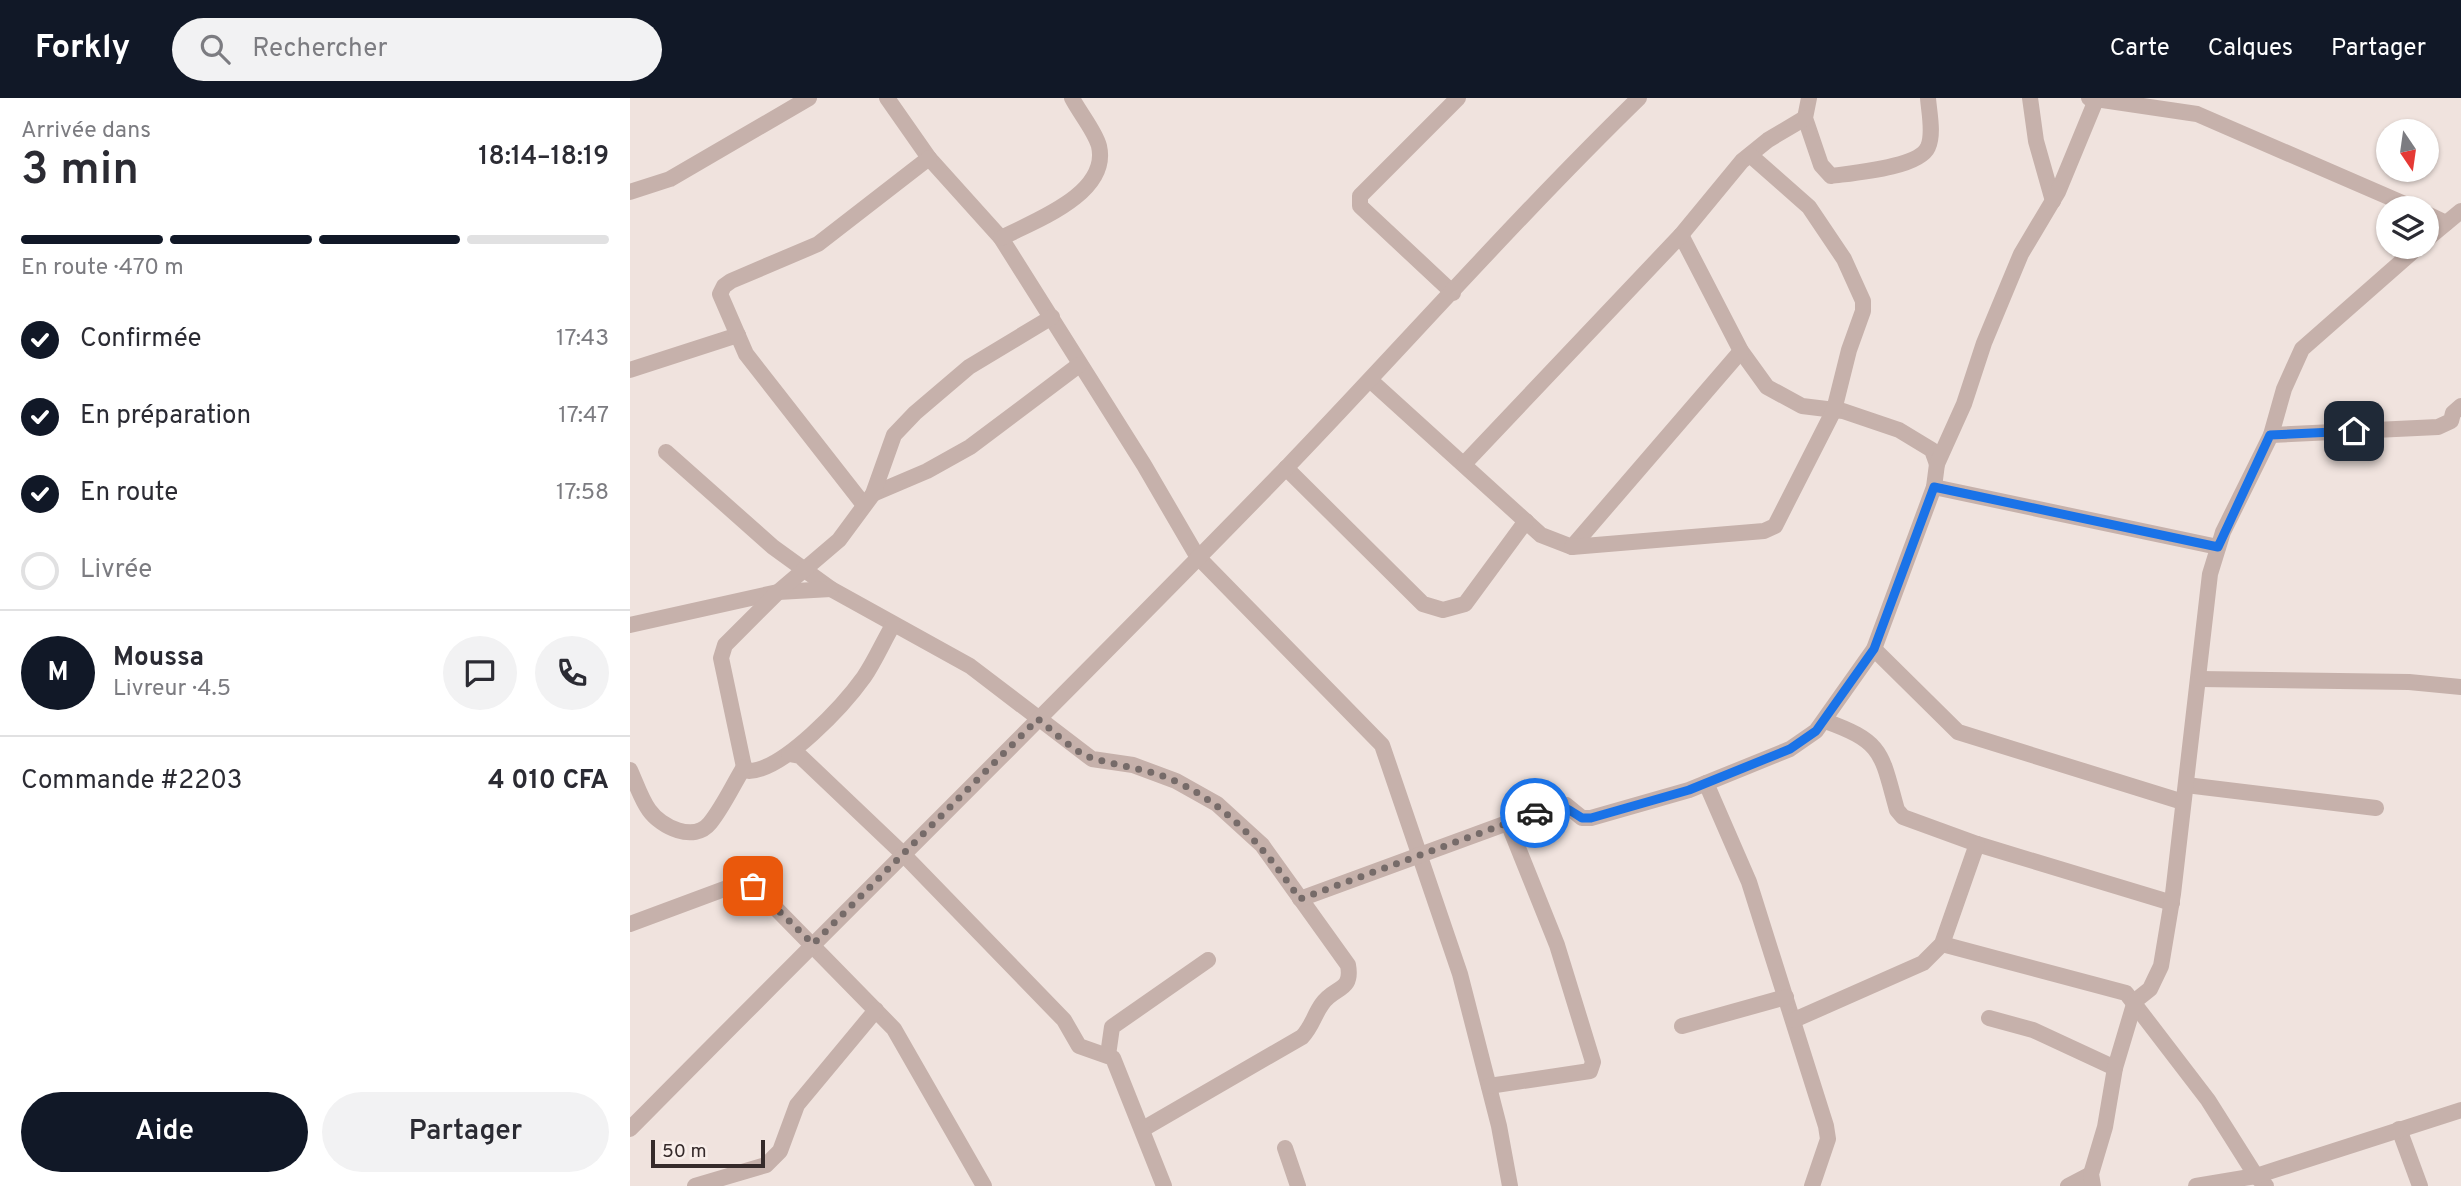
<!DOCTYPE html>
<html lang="fr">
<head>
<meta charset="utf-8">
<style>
	:root { --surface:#fff; --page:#f2f2f3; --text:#2b2b33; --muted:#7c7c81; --line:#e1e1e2; --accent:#111827 }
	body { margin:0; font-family:Overpass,sans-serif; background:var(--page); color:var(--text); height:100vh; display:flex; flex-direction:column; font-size:26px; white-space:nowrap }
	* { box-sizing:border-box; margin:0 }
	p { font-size:23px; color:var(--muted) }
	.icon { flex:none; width:38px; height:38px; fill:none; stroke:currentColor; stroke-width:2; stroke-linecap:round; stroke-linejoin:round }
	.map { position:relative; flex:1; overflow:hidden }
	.details { display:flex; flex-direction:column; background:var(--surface); width:630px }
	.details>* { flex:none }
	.needle { width:46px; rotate:167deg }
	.fabs { position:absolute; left:1746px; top:21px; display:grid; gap:14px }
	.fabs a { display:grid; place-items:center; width:63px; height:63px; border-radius:50%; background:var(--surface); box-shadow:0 2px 5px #0004; font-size:35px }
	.scale { position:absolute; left:21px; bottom:18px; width:114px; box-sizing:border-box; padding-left:7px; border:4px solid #352a2a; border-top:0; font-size:19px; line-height:24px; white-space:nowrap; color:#352a2a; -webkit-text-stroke:5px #f8eeea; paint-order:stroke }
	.pin { position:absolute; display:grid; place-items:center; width:60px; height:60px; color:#fff; margin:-30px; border-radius:14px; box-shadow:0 4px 10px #0006 }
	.courier { position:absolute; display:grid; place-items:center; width:70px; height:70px; margin:-35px; border:5px solid #1a73e8; border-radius:50%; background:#fff; color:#222; box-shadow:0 2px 9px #0007 }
	.head em { font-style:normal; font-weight:600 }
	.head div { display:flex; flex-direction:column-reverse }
	.head { display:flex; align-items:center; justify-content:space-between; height:119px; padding:0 21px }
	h1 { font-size:46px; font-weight:600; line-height:52px }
	.bar { display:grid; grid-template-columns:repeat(4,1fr); gap:10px 7px; align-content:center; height:84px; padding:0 21px }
	.bar i { height:9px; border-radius:5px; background:var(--line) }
	.bar .active { background:var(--accent) }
	.bar p { grid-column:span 4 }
	.line { display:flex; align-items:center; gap:18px; padding:0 21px; border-top:2px solid var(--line) }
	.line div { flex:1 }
	.round { display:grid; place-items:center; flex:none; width:74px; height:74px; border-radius:37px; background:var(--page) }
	ol { padding:0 21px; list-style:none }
	li { display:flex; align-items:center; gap:21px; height:77px }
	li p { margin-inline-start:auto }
	li .icon { padding:7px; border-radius:50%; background:var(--accent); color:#fff; stroke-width:4 }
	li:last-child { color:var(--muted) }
	li i { width:38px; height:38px; border:4px solid var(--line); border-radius:50% }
	.button { display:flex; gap:14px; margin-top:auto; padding:14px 21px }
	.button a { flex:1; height:80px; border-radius:42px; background:var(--accent); color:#fff; font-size:28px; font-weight:600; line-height:80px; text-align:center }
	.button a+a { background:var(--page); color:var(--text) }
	header { display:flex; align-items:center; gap:42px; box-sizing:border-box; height:98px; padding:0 35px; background:var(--accent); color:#fff }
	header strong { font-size:33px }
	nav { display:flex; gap:38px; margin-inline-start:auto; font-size:24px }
	.search { width:490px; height:63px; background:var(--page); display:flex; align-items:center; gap:18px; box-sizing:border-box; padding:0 24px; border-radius:38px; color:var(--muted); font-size:26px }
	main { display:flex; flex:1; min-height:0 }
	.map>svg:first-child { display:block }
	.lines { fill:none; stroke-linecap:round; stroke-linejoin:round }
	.minor { stroke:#c6b1ab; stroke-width:16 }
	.done { stroke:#766b69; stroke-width:7; stroke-dasharray:0 12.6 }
	.route { stroke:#1a73e8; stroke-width:9 }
</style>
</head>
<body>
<header>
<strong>Forkly</strong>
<div class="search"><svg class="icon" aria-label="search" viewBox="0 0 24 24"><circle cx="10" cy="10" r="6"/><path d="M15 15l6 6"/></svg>Rechercher</div>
<nav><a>Carte</a><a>Calques</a><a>Partager</a></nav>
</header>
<main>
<section class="details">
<div class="head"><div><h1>3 min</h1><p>Arrivée dans</p></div><em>18:14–18:19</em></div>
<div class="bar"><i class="active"></i><i class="active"></i><i class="active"></i><i></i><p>En route · 470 m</p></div>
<ol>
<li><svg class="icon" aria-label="check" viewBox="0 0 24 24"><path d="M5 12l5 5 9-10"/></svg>Confirmée<p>17:43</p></li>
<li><svg class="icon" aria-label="check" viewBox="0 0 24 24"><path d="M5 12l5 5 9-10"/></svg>En préparation<p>17:47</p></li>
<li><svg class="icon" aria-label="check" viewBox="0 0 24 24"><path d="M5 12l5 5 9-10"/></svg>En route<p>17:58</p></li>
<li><i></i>Livrée</li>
</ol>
<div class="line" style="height:126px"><b class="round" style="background:var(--accent);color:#fff">M</b><div><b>Moussa</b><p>Livreur · 4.5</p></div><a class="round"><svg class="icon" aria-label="chat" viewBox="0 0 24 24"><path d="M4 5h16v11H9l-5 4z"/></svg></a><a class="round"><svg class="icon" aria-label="phone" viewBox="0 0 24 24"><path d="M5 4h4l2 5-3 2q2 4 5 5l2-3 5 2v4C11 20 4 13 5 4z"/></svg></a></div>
<div class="line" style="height:91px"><div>Commande #2203</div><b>4 010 CFA</b></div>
<div class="button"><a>Aide</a><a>Partager</a></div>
</section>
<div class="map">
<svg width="1831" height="1088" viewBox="0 0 1831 1088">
	<rect width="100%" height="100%" fill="#f0e3de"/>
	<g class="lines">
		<!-- minor -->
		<g class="minor">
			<polyline points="257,0 299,60 371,140 514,367 567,458 752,647 830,876 869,1028 880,1088"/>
			<path d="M 1179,0 L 1175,20 L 1191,67 L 1201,78 C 1222,75 1289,70 1298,49 C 1304,36 1299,14 1298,0"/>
			<polyline points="1400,0 1406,43 1423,103"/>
			<polyline points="1459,0 1567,16 1784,110"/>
			<polyline points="0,94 40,81 179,0"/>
			<polyline points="1797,116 1816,125"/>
			<polyline points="1051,137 1111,253 1137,289 1172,308 1213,313 1269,332 1302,352 1307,366"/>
			<path d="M 371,140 C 404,123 480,96 469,48 C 465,33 449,14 442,0"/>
			<polyline points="1797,141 1831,113"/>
			<polyline points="823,195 730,108 730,98 828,0"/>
			<polyline points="0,272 108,237"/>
			<polyline points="740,282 911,437 942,449 1111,253"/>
			<polyline points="1641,337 1808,329 1821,323 1823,315 1831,308"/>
			<path d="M 36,354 L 143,449 L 201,491 L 340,568 L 462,661 L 503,667 L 546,683 L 587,706 L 632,747 L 718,867 C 723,894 704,888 692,906 C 684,917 682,929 672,939 L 513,1031"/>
			<polyline points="834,366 1051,137 1112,63 1138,42 1175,20"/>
			<polyline points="656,370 793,506 813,512 835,506 896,423"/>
			<polyline points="1304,389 1588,449"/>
			<polyline points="243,396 297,373 340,349 449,267"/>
			<polyline points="234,407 116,256 90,196 94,188 101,183 188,146 299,60"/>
			<polyline points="942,449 1134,433 1145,428 1204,312 1219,252 1233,213 1233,203 1214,161 1179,109 1120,57"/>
			<polyline points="0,527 148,494 201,491"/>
			<path d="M 263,527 C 253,544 245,563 234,579 C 214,607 154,672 119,673 L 114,669 L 91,560 L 95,547 L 148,494 L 209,442 L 243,396 L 264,337 L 285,315 L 339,269 L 422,219"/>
			<polyline points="1244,551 1328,634 1553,704"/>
			<polyline points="1570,581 1779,584 1831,589"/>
			<path d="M 1195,623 C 1254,644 1251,655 1267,712 L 1273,719 L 1347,746 L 1542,805"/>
			<polyline points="159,656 170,658 272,755 434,922 449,948 483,960 534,1088"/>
			<path d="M 0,672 C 6,685 11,701 19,712 C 31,729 64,745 80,725 C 93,709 103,687 114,669"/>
			<polyline points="1076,685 1119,784 1196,1028 1198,1041 1182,1088"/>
			<polyline points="1556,687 1746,710"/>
			<polyline points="670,801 929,706 936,707 952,720 961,720 1059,692 1160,651 1186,633 1244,551 1304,389 1307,366 1334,306 1354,245 1391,156 1428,94 1466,2"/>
			<polyline points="0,826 105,787 123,787 264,931 354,1088"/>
			<polyline points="1312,846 1496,895 1578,1002 1626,1078 1636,1088"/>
			<polyline points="1359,920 1403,932 1485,970"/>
			<polyline points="1164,922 1293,865 1312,846 1347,746"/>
			<polyline points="1052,928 1156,899"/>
			<polyline points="478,957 482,929 578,862"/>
			<polyline points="859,988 960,973 963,964 927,847 878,725"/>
			<path d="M 0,1031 C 219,809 442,591 659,367 C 776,245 888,118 1009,0"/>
			<polyline points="1769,1031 1790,1088"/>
			<polyline points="655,1050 668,1088"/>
			<polyline points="65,1088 136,1067 150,1053 167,1007 246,912"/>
			<polyline points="1438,1088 1461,1076"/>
			<polyline points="1463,1088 1461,1076 1475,1029 1485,970 1505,903 1520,891 1531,868 1543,796 1580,476 1593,434 1641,337 1654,291 1672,251 1788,149"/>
			<polyline points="1566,1088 1626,1078 1831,1012"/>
		</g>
	</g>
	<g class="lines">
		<!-- done -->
		<path class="done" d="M 123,788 L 183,846 L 408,621 C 424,633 445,656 465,661 C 493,669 520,671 547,684 C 602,710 636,753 670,801 L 905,715"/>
		<!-- route -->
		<path class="route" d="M 905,715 C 931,706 929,705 952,720 L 961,720 L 1059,692 L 1160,651 L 1186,633 L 1244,551 L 1304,389 L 1588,449 L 1640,337 L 1724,333"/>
	</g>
</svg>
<div class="fabs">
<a><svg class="needle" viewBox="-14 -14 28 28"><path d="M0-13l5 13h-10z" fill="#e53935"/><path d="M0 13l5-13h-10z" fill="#7c7c81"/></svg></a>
<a><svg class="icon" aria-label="layers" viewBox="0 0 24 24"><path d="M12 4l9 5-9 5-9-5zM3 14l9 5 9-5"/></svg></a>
</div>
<div class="scale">50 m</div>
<div class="pin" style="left:123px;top:788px;background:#ea580c"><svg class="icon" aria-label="bag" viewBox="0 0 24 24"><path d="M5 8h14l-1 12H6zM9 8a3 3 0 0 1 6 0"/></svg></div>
<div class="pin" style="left:1724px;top:333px;background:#1f2937"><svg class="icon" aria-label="home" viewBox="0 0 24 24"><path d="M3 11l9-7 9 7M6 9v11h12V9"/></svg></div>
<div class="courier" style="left:905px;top:715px"><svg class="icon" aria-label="car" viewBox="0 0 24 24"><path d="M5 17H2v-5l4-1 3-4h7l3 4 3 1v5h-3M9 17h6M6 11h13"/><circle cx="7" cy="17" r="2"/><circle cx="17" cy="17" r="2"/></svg></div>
</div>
</main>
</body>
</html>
